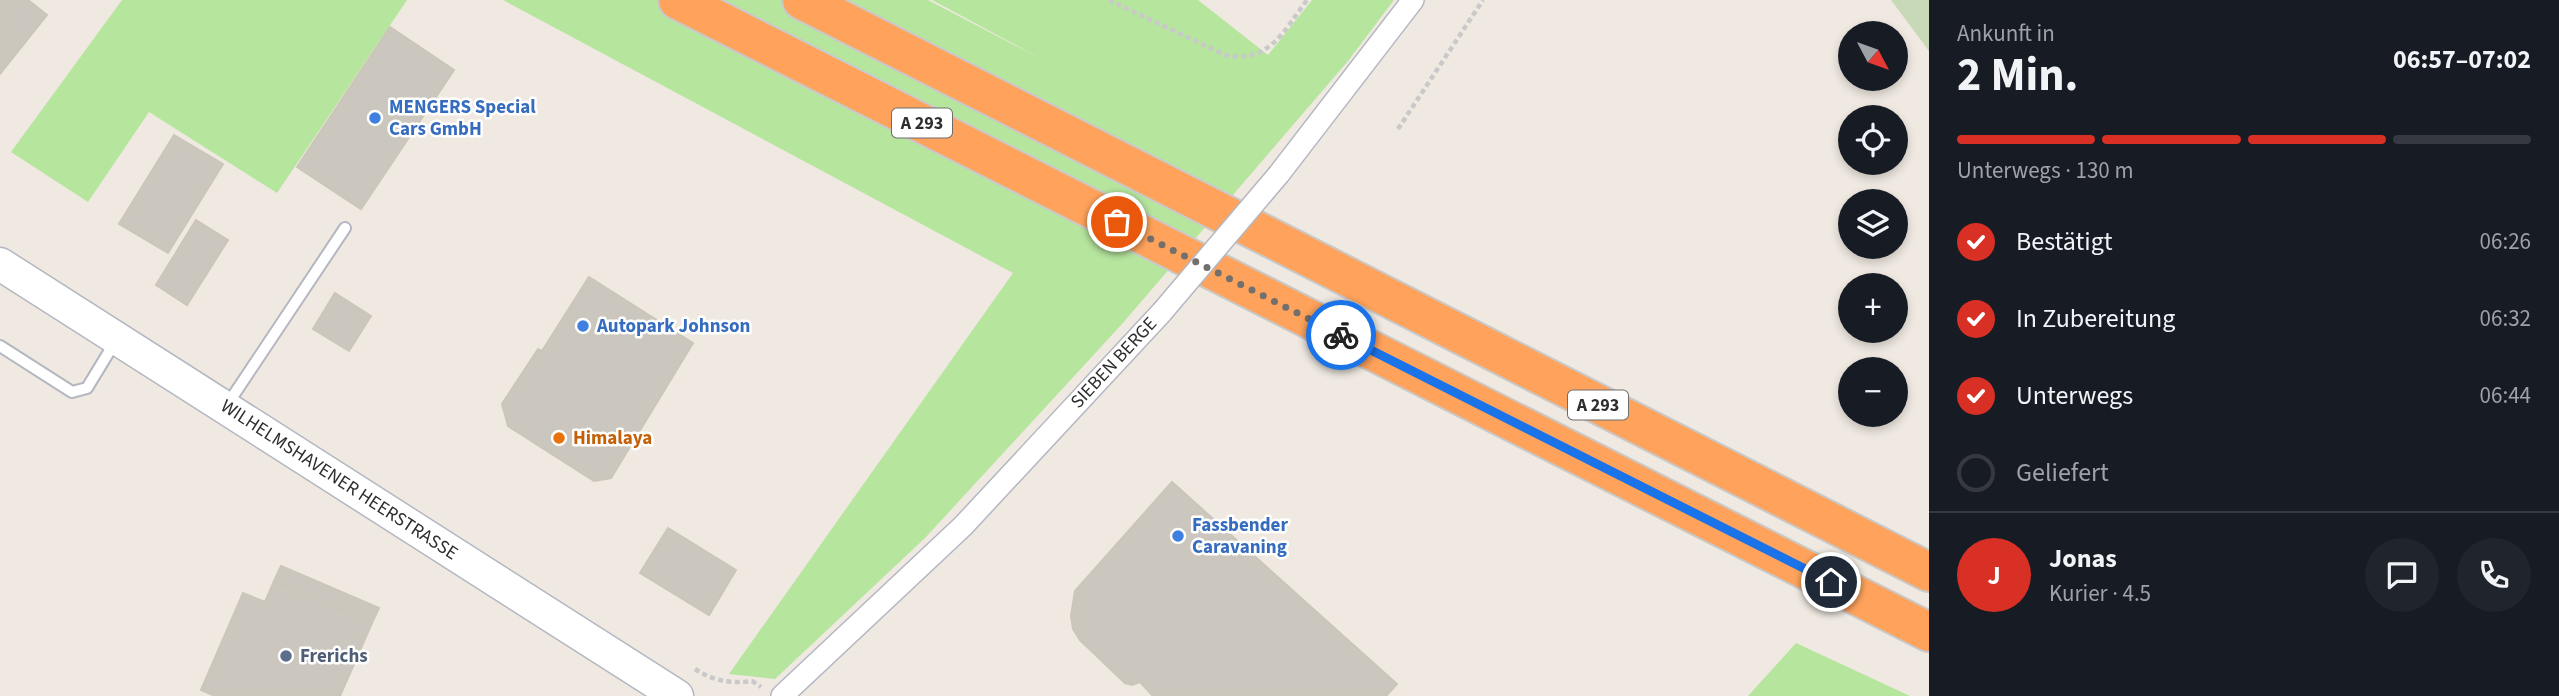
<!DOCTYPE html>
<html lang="de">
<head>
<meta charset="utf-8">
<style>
	:root { --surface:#171b24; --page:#20242c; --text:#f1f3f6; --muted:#9ea1a6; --line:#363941; --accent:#d93025 }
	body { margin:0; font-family:"Source Sans 3",sans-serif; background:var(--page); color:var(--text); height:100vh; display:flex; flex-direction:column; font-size:26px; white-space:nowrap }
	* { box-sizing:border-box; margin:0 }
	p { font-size:23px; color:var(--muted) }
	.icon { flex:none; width:38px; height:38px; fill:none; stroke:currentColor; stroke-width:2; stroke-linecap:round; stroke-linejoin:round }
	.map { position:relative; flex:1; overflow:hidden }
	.details { display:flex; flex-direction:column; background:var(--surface); width:630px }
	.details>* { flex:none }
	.needle { width:46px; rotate:131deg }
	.fabs { position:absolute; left:1838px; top:21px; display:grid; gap:14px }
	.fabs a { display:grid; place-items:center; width:70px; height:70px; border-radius:50%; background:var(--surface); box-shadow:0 4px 10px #0003; font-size:35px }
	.pin { position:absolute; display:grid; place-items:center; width:60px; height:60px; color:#fff; margin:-30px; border:4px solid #fff; border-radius:50%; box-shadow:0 2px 7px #0007 }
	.courier { position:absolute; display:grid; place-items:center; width:70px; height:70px; margin:-35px; border:5px solid #1a73e8; border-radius:50%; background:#fff; color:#222; box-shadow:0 2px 9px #0007 }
	.summary em { font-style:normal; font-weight:700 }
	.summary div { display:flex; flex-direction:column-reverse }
	.summary { display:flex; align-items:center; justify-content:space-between; height:119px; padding:0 28px }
	h1 { font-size:46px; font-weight:700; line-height:52px }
	.bar { display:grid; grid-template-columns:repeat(4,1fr); gap:10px 7px; align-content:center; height:84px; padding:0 28px }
	.bar i { height:9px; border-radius:5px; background:var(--line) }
	.bar .on { background:var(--accent) }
	.bar p { grid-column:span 4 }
	.line { display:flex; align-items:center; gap:18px; padding:0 28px; border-top:2px solid var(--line) }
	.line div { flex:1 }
	.round { display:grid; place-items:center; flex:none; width:74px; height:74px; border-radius:37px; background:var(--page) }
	ol { padding:0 28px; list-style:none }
	li { display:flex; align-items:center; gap:21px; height:77px }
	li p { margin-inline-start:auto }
	li .icon { padding:7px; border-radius:50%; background:var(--accent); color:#fff; stroke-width:4 }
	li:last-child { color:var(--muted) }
	li i { width:38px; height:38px; border:4px solid var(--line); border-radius:50% }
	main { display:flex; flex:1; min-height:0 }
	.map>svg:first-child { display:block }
	.green { fill:#b6e59e }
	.cemetery { fill:#c8d9b8 }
	.building { fill:#cbc7bf; stroke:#cbc5ba; stroke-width:2 }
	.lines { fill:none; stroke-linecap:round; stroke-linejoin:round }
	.lane-casing { stroke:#b4b7c1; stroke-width:14 }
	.street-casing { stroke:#b4b7c1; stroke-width:24 }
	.secondary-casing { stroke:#b4b7c1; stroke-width:35 }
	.highway-casing { stroke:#c9c9c9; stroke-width:42 }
	.path { stroke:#c9c9c9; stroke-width:4.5; stroke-dasharray:5 3.5; stroke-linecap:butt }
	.lane { stroke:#fff; stroke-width:10 }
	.street { stroke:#fff; stroke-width:21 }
	.secondary { stroke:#fff; stroke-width:32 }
	.highway { stroke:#ffa35c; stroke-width:38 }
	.street-bridge-casing { stroke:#b4b7c1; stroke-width:24; stroke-linecap:butt }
	.street-bridge { stroke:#fff; stroke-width:21 }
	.done { stroke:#726f6d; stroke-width:7; stroke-dasharray:0 12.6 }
	.route { stroke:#1a73e8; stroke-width:9 }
	.shop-dot { fill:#3f7fe0; stroke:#fff; stroke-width:2.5 }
	.food-dot { fill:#e8710a; stroke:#fff; stroke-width:2.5 }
	.service-dot { fill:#5c6f8a; stroke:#fff; stroke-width:2.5 }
	.labels { text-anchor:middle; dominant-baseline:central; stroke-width:5; stroke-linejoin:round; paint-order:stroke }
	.shield { fill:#fff; stroke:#6d6d6d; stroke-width:2 }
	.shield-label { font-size:18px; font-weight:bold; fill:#2e2e2e }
	.shop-label { font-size:19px; font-weight:bold; fill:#366cbe; stroke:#fff; text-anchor:start }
	.street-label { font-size:19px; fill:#2e2e2e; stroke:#fff }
	.food-label { font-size:19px; font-weight:bold; fill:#c56008; stroke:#fff; text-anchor:start }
	.service-label { font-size:19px; font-weight:bold; fill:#4e5e75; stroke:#fff; text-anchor:start }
</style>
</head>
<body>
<main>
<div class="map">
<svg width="1929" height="696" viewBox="0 0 1929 696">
	<rect width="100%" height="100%" fill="#efe9e1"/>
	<!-- green -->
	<g class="green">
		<polygon points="122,0 407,0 277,193 149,112 88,202 11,152"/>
		<polygon points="503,0 928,0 1047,62 932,0 1198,0 1268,55 1312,0 1394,0 1348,61 1122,324 925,538 775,679 729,674 1013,273"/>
		<polygon points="1796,643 1910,696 1748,696"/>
	</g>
	<!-- cemetery -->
	<polygon class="cemetery" points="1891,0 1929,0 1929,51"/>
	<!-- building -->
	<g class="building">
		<polygon points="0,0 28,0 47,15 0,74"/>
		<polygon points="390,27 454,70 361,209 297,167"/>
		<polygon points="174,135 223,164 168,253 119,224"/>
		<polygon points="196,220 228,240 187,305 156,285"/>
		<polygon points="589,277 693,343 611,478 594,481 508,426 502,404 538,349 542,351"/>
		<polygon points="335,293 371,316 349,351 313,329"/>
		<polygon points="1172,482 1397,684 1386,696 1153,696 1140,682 1132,685 1125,683 1080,640 1073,629 1071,616 1075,591"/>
		<polygon points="668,528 736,570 709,615 640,573"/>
		<polygon points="281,566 379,608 372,623 274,581"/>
		<polygon points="274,581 372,623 340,696 215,696 201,690 243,593 265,602"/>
	</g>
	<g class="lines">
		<defs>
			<g id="lane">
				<polyline points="0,346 72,392 87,388 115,342"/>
				<polyline points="227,405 345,228"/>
			</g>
			<g id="street">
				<polyline points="1279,174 1413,0"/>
				<polyline points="782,696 963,526 1162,312"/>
			</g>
			<polyline id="secondary" points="0,264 677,696"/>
			<g id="highway">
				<polyline points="678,0 1929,632"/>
				<polyline points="802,0 1929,572"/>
			</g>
		</defs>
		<!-- lane casing -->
		<use href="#lane" class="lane-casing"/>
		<!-- street casing -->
		<use href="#street" class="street-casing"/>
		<!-- secondary casing -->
		<use href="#secondary" class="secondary-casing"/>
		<!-- highway casing -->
		<use href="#highway" class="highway-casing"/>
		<!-- path -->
		<g class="path">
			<path d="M 1109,0 L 1225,55 C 1269,64 1284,31 1307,0"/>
			<polyline points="1398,129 1483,0"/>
			<path d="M 695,669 C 714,681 730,684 752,681 L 761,687"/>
		</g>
		<!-- lane -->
		<use href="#lane" class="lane"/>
		<!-- street -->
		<use href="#street" class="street"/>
		<!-- secondary -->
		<use href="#secondary" class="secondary"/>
		<!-- highway -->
		<use href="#highway" class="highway"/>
		<defs>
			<polyline id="street-bridge" points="1162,312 1279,174"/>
		</defs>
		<!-- street-bridge casing -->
		<use href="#street-bridge" class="street-bridge-casing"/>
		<!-- street-bridge -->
		<use href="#street-bridge" class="street-bridge"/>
	</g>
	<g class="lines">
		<!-- done -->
		<polyline class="done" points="1117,222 1341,335"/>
		<!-- route -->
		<polyline class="route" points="1341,335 1831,582"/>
	</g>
	<!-- markers -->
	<g class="shop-dot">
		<circle cx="375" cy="118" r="7"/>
		<circle cx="583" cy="326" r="7"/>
		<circle cx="1178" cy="536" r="7"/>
	</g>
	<circle class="food-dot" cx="559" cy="438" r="7"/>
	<circle class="service-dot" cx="286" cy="656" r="7"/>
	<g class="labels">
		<!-- shield labels -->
		<g class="shield">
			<rect x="892" y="108.5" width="60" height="29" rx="5"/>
			<rect x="1568" y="390.5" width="60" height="29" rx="5"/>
		</g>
		<g class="shield-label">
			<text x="922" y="123">A 293</text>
			<text x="1598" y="405">A 293</text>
		</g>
		<!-- shop labels -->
		<g class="shop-label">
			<text x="389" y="107">MENGERS Special<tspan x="389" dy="22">Cars GmbH</tspan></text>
			<text x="597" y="326">Autopark Johnson</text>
			<text x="1192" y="525">Fassbender<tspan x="1192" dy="22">Caravaning</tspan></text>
		</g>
		<!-- street labels -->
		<g class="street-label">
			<text transform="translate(1114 363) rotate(-47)">SIEBEN BERGE</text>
			<text transform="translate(339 480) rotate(33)">WILHELMSHAVENER HEERSTRASSE</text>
		</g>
		<!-- food labels -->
		<g class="food-label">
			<text x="573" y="438">Himalaya</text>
		</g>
		<!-- service labels -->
		<g class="service-label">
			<text x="300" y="656">Frerichs</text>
		</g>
	</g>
</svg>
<div class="fabs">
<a><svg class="needle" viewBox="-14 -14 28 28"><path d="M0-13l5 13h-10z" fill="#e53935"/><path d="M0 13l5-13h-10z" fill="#9ea1a6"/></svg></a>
<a><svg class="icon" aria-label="locate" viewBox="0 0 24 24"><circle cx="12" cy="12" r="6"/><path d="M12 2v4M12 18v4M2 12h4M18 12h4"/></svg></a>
<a><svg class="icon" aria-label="layers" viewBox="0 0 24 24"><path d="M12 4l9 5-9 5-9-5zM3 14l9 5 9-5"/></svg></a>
<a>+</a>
<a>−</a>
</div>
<div class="pin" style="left:1117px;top:222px;background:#ea580c"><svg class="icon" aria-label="bag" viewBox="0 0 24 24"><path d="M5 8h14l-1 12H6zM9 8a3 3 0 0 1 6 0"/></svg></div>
<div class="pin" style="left:1831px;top:582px;background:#1f2937"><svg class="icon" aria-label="home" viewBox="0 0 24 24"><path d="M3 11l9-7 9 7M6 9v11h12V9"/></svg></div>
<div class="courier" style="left:1341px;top:335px"><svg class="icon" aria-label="bike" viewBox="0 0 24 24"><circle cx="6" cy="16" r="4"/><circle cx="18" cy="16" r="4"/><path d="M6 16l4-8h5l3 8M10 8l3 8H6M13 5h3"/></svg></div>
</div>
<section class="details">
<div class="summary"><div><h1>2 Min.</h1><p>Ankunft in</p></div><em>06:57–07:02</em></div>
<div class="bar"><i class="on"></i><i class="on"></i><i class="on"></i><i></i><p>Unterwegs · 130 m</p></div>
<ol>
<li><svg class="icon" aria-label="check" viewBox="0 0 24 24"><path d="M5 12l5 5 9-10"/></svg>Bestätigt<p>06:26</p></li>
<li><svg class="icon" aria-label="check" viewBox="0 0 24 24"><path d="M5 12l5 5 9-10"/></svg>In Zubereitung<p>06:32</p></li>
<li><svg class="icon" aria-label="check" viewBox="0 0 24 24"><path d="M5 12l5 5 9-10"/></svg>Unterwegs<p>06:44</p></li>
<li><i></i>Geliefert</li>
</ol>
<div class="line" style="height:126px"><b class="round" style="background:var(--accent);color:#fff">J</b><div><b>Jonas</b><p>Kurier · 4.5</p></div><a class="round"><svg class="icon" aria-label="chat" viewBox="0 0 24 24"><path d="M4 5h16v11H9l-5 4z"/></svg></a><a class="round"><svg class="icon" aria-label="phone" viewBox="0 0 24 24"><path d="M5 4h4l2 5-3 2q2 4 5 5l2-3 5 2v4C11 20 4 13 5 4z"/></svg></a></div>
</section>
</main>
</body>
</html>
